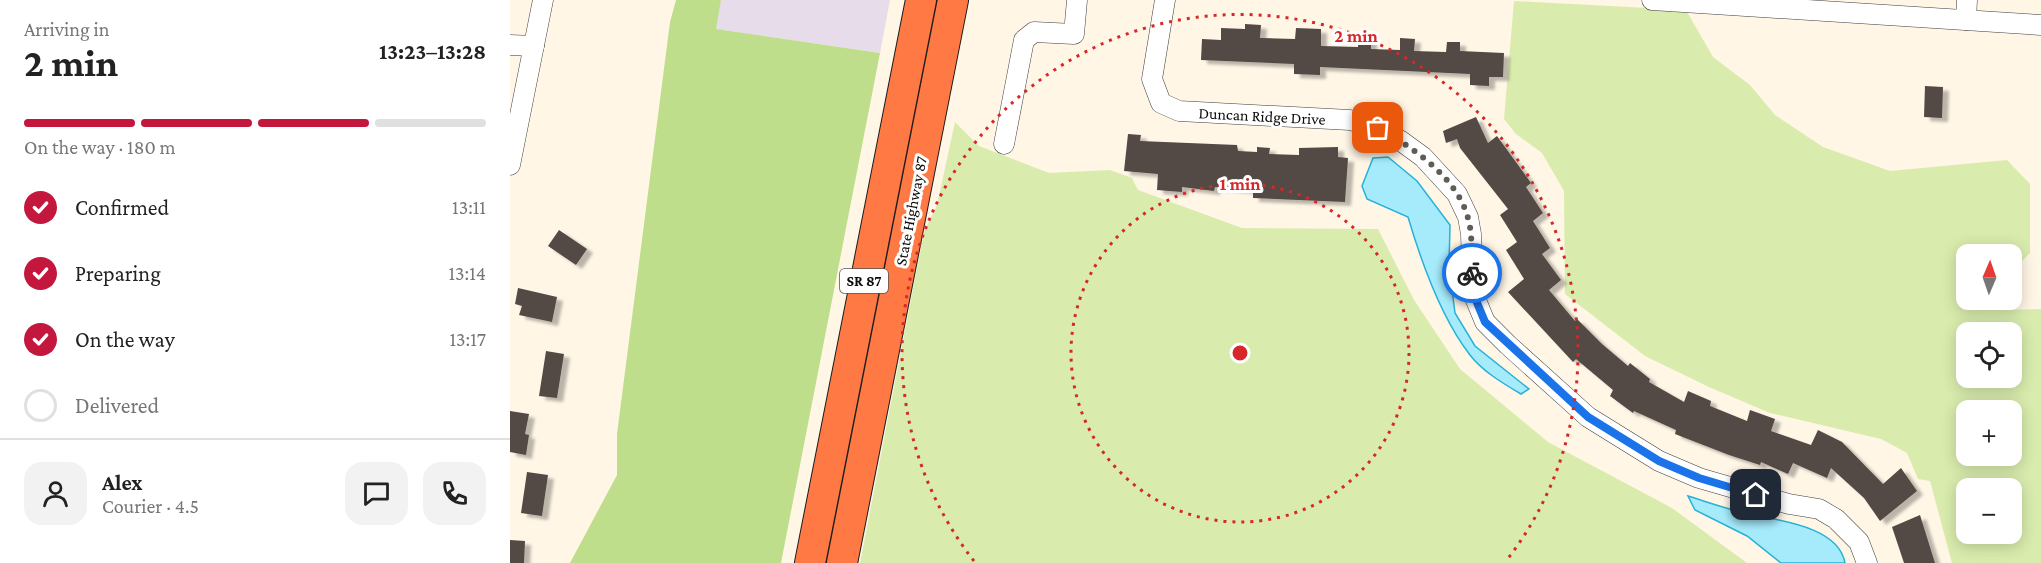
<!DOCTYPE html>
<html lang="en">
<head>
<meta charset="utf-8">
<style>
	:root { --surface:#fff; --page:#f2f2f2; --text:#222; --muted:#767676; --line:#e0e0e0; --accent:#c4173e }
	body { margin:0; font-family:"Crimson Pro",serif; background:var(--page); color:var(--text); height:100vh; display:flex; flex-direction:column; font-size:22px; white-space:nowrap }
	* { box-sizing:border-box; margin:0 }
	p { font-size:20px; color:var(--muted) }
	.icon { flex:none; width:33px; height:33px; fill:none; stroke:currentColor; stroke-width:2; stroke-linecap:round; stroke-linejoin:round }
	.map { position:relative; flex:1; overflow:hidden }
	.details { display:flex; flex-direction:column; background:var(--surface); width:510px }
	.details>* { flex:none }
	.needle { width:39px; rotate:2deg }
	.fabs { position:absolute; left:1446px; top:244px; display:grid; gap:12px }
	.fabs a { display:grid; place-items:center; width:66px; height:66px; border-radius:12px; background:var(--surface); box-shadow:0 3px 15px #0003; font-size:30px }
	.pin { position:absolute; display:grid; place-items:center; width:51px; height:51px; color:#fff; margin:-26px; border-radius:12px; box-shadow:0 3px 9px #0006 }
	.courier { position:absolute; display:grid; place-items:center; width:60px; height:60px; margin:-30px; border:4px solid #1a73e8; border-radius:50%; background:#fff; color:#222; box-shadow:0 2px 8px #0007 }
	.headline em { font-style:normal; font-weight:700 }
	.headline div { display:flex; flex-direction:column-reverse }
	.headline { display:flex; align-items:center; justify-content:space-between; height:102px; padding:0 24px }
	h1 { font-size:39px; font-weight:700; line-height:45px }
	.bar { display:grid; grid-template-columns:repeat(4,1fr); gap:9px 6px; align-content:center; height:72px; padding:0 24px }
	.bar i { height:8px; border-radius:4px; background:var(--line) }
	.bar .on { background:var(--accent) }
	.bar p { grid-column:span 4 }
	.line { display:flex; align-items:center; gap:15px; padding:0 24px; border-top:2px solid var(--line) }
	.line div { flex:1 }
	.round { display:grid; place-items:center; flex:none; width:63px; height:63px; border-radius:18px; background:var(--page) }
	ol { padding:0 24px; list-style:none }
	li { display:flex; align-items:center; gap:18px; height:66px }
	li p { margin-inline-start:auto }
	li .icon { padding:6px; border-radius:50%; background:var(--accent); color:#fff; stroke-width:4 }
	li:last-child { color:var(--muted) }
	li i { width:33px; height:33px; border:3px solid var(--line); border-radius:50% }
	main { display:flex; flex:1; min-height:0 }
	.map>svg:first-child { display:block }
	.industrial { fill:#e6dcea }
	.green { fill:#d9ecad; fill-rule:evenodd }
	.forest { fill:#bfde8b }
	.water { fill:#a6ebfc; stroke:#26b1d9; stroke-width:1.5 }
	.building { fill:#534845; filter:url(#shadow) }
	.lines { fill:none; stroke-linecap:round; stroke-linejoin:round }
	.minor-casing { stroke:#3d3d3d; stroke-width:21 }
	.highway-casing { stroke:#1b1b1b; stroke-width:32 }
	.minor { stroke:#fff; stroke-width:20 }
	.highway { stroke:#ff7944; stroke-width:30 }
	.done { stroke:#605d57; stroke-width:6; stroke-dasharray:0 10.8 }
	.route { stroke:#1a73e8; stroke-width:8 }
	.ring { fill:none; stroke:#d62828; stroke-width:3; stroke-dasharray:3 6 }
	.labels { text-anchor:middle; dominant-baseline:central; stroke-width:6; stroke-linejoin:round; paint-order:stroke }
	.shield { fill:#fff; stroke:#545454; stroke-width:1.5 }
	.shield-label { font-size:15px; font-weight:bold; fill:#0a0a0a }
	.street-label { font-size:16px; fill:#0a0a0a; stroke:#fff }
	.centre { fill:#d62828; stroke:#fff; stroke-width:3 }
	.ring-label { font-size:18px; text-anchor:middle; font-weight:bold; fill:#d62828; stroke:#fff; stroke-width:6; stroke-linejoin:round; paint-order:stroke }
</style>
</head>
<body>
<main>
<section class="details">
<div class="headline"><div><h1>2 min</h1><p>Arriving in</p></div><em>13:23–13:28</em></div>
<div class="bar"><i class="on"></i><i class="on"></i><i class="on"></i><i></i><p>On the way · 180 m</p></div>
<ol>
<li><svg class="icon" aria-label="check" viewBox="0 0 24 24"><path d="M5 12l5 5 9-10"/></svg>Confirmed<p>13:11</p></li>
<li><svg class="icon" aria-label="check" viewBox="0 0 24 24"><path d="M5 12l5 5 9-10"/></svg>Preparing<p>13:14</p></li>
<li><svg class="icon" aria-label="check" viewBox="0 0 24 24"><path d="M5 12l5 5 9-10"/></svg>On the way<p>13:17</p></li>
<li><i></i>Delivered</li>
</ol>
<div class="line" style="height:108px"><a class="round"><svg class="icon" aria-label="person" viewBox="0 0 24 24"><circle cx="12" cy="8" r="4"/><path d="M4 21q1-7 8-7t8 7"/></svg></a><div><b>Alex</b><p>Courier · 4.5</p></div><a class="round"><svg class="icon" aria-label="chat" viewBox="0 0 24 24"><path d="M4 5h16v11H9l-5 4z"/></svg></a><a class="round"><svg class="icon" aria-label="phone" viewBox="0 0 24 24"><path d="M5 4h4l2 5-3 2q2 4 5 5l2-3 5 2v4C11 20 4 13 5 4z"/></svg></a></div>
</section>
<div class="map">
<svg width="1531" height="563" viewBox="0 0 1531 563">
	<defs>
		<filter id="shadow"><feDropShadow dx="6" dy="4" stdDeviation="1.5" flood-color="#0004"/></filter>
	</defs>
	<rect width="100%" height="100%" fill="#fff6e6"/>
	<!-- industrial -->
	<polygon class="industrial" points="211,0 380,0 370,53 205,29"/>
	<!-- green -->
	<g class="green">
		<path d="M 1004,1 L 1176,10 L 1203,57 L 1240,85 L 1265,115 L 1313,147 L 1380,171 L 1497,160 L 1520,184 L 1520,253 L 1502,271 L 1502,255 L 1456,255 L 1456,300 L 1492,300 L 1490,310 L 1531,309 L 1531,563 L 1442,563 L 1420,481 L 1408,479 L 1397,453 L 1371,439 L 1260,413 L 1199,387 L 1135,356 L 1055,294 L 1054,191 L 1032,153 L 1006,134 L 994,119 ZM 1456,333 L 1502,333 L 1502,378 L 1456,378 ZM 1456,411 L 1502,411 L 1502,456 L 1456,456 ZM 1456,489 L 1502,489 L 1502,534 L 1456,534 Z"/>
		<polygon points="445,122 469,146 539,173 600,170 622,178 628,190 732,228 868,229 904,300 950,369 1038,442 1162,508 1237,563 350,563 414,232 427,205"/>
	</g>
	<!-- forest -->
	<polygon class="forest" points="166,0 211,0 206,29 370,53 271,563 60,563 107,475 107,434 160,22"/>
	<!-- water -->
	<g class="water">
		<path d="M 878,157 L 907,181 L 940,225 L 939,266 L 945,313 L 965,346 L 1019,389 L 1011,394 C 994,384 972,371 960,355 C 932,319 911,261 898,217 L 857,199 L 852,186 L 863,158 Z"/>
		<path d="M 1178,496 C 1194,501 1211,507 1227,511 C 1259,520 1328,523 1335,563 L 1271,563 L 1237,536 L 1185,510 Z"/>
	</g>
	<!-- building -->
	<g class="building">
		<polygon points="735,24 751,25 750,38 785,39 786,28 811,29 811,46 848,47 848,36 861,37 861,49 890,50 890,38 905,39 904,51 936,52 937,42 950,42 950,51 994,53 993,77 979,77 979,86 960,85 960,74 810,67 810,75 784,74 784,64 691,60 692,39 711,40 711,28 735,29"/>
		<polygon points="1415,86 1433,87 1432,118 1414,117"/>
		<polygon points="966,117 978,143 987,136 1021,183 1016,187 1033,213 1023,221 1040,248 1032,254 1051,280 1039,290 1065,321 1067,319 1092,344 1118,366 1120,363 1140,379 1139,382 1174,402 1178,391 1201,401 1200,406 1237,421 1240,410 1265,419 1261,431 1301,445 1308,430 1332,442 1373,484 1391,468 1407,491 1370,521 1354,498 1321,468 1317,478 1283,463 1278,474 1251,462 1250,465 1219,455 1165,434 1166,430 1124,411 1123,413 1100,396 1103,390 1066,359 1063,362 998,292 1014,279 996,250 1007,242 990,215 998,209 950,148 947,139 936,143 933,131"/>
		<polygon points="618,134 631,135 630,141 727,145 728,151 747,152 747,147 760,148 759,154 789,155 789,148 828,147 828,157 838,158 835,202 743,198 743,190 705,187 704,191 672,187 672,192 647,190 648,174 614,171"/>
		<polygon points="49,230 77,249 66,265 38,246"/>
		<polygon points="8,288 47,297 42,322 9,315 12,306 5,304"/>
		<polygon points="36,351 54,354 47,398 29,396"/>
		<polygon points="0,411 19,414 15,434 19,435 16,455 0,452"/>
		<polygon points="17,472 38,475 32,516 11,513"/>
		<polygon points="1410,515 1425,563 1394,563 1382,527"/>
		<polygon points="0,540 15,541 14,563 0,563"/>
	</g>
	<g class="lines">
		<defs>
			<g id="minor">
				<polyline points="655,0 642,79 651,103 669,111 840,120 868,128 891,141 913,157 947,194 958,217 961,234 963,293 975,322 998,345 1078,417 1149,461 1189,478 1279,504 1309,509 1326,519 1349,542 1357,563"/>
				<polyline points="1142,0 1531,25"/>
				<polyline points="1456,20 1457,0"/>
				<polyline points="0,45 24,46"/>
				<polyline points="494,144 514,40 524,32 564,34 567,0"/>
				<polyline points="0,165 33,0"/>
			</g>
			<g id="highway">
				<polyline points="300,563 411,0"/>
				<polyline points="332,563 443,0"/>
			</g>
		</defs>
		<!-- minor casing -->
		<use href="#minor" class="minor-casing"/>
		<!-- highway casing -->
		<use href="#highway" class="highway-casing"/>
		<!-- minor -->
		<use href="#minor" class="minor"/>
		<!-- highway -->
		<use href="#highway" class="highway"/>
	</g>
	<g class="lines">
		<!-- done -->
		<path class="done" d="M 868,128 C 902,147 947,177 958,218 C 963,235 961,255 962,273"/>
		<!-- route -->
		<polyline class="route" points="962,273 963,293 975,322 1078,417 1149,461 1189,478 1246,495"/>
	</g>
	<!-- distance rings -->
	<g class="ring">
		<circle cx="730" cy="353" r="169"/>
		<path d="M464 561A338 338 0 1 1 996 561"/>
	</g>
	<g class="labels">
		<!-- shield labels -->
		<rect class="shield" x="330" y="269" width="48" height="24" rx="4.5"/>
		<g class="shield-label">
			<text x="354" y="281">SR 87</text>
		</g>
		<!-- street labels -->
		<g class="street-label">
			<text transform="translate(752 116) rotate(3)">Duncan Ridge Drive</text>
			<text transform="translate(401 211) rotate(-79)">State Highway 87</text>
		</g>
	</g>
	<circle cx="730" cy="353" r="9" class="centre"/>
	<g class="ring-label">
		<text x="846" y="42">2 min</text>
		<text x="730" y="190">1 min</text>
	</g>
</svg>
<div class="fabs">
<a><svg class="needle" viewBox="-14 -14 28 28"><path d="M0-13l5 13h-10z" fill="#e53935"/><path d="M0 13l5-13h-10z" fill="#767676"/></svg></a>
<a><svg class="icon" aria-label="locate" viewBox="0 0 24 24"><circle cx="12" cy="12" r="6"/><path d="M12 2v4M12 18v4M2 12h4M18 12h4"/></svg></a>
<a>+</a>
<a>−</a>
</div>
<div class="pin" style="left:868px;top:128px;background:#ea580c"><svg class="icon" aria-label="bag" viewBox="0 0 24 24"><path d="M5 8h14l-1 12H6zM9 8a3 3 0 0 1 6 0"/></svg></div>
<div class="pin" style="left:1246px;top:495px;background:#1f2937"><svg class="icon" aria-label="home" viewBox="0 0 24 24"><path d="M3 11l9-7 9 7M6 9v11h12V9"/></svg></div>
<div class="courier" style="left:962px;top:273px"><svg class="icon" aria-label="bike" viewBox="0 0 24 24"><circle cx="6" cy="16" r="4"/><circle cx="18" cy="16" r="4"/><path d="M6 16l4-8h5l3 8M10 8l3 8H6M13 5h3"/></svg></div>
</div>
</main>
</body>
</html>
